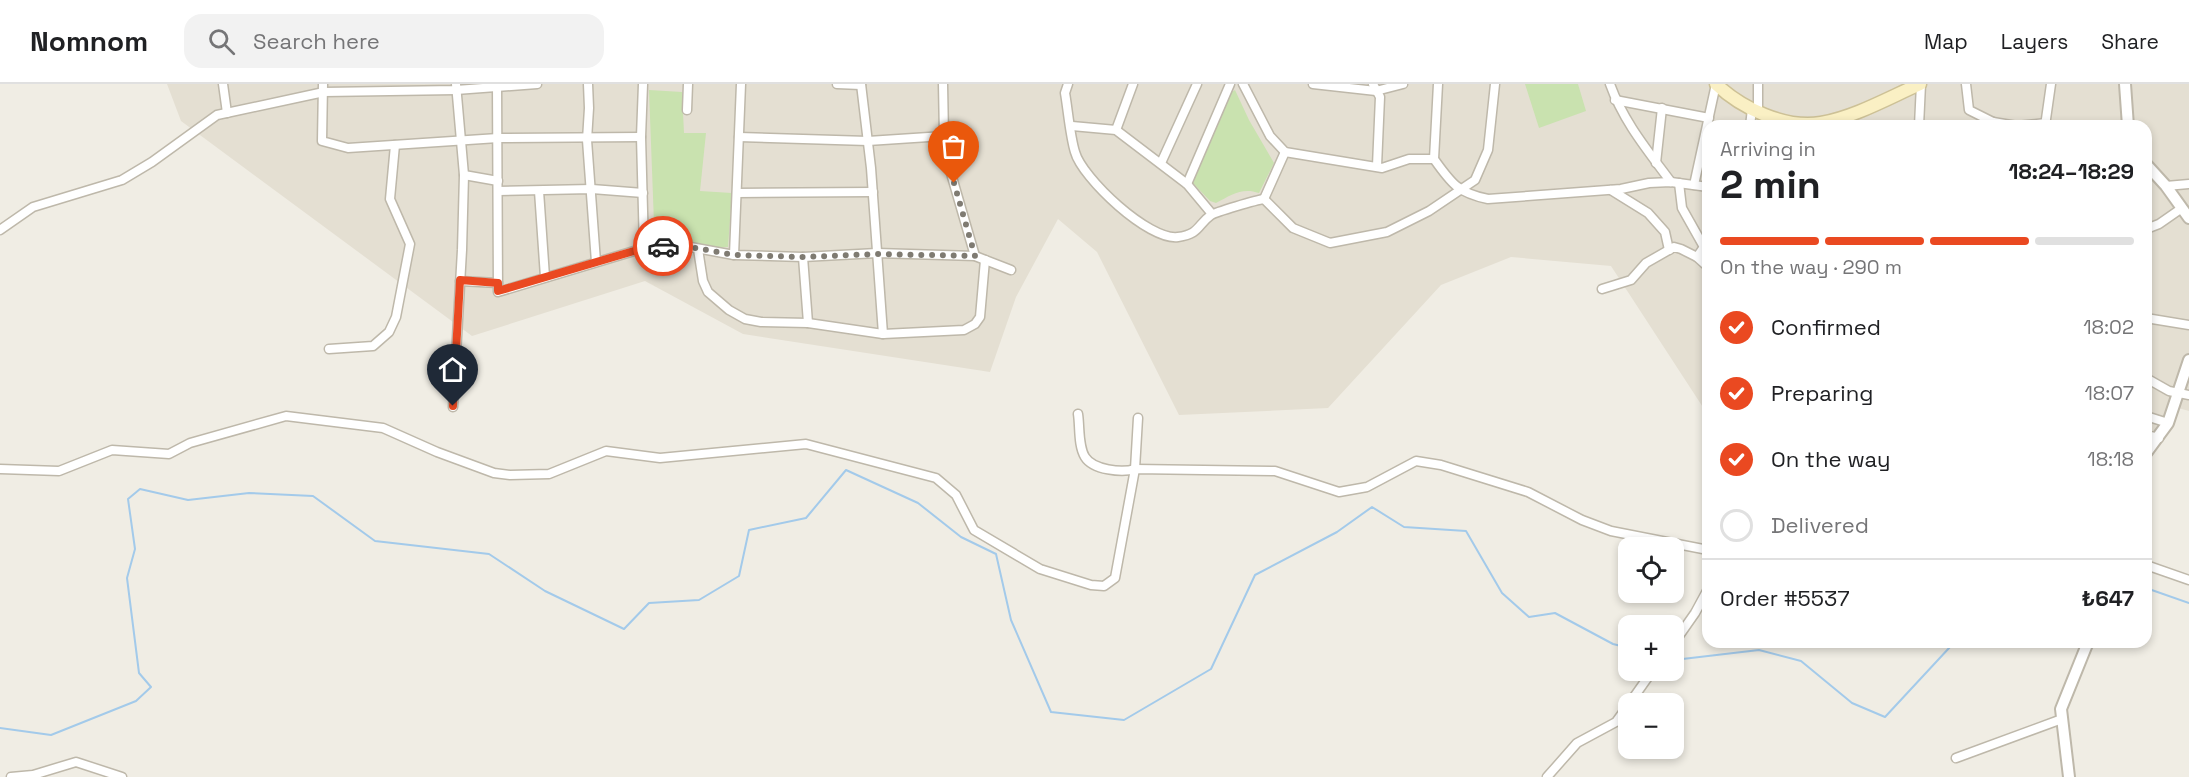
<!DOCTYPE html>
<html lang="en">
<head>
<meta charset="utf-8">
<style>
	:root { --surface:#fff; --page:#f2f2f2; --text:#202124; --muted:#757577; --line:#e0e0e0; --accent:#ea4921 }
	body { margin:0; font-family:"Space Grotesk",sans-serif; background:var(--page); color:var(--text); height:100vh; display:flex; flex-direction:column; font-size:22px; white-space:nowrap }
	* { box-sizing:border-box; margin:0 }
	p { font-size:20px; color:var(--muted) }
	.icon { flex:none; width:33px; height:33px; fill:none; stroke:currentColor; stroke-width:2; stroke-linecap:round; stroke-linejoin:round }
	.map { position:relative; flex:1; overflow:hidden }
	.details { position:absolute; left:1702px; top:36px; width:450px; height:528px; display:flex; flex-direction:column; background:var(--surface); border-radius:18px; box-shadow:0 3px 9px #0003 }
	.details>* { flex:none }
	.controls { position:absolute; left:1618px; top:453px; display:grid; gap:12px }
	.controls a { display:grid; place-items:center; width:66px; height:66px; border-radius:12px; background:var(--surface); box-shadow:0 3px 9px #0003; font-size:30px }
	.pin { position:absolute; display:grid; place-items:center; width:51px; height:51px; color:#fff; margin:-62px -26px; border-radius:50% 50% 50% 0; rotate:-45deg; box-shadow:0 0 6px #0007 }
	.pin .icon { rotate:45deg }
	.courier { position:absolute; display:grid; place-items:center; width:60px; height:60px; margin:-30px; border:4px solid #ea4921; border-radius:50%; background:#fff; color:#222; box-shadow:0 2px 8px #0007 }
	.head em { font-style:normal; font-weight:700 }
	.head div { display:flex; flex-direction:column-reverse }
	.head { display:flex; align-items:center; justify-content:space-between; height:102px; padding:0 18px }
	h1 { font-size:39px; font-weight:700; line-height:45px }
	.bar { display:grid; grid-template-columns:repeat(4,1fr); gap:9px 6px; align-content:center; height:72px; padding:0 18px }
	.bar i { height:8px; border-radius:4px; background:var(--line) }
	.bar .current { background:var(--accent) }
	.bar p { grid-column:span 4 }
	.line { display:flex; align-items:center; gap:15px; padding:0 18px; border-top:2px solid var(--line) }
	.line div { flex:1 }
	ol { padding:0 18px; list-style:none }
	li { display:flex; align-items:center; gap:18px; height:66px }
	li p { margin-inline-start:auto }
	li .icon { padding:6px; border-radius:50%; background:var(--accent); color:#fff; stroke-width:4 }
	li:last-child { color:var(--muted) }
	li i { width:33px; height:33px; border:3px solid var(--line); border-radius:50% }
	header { display:flex; align-items:center; gap:36px; box-sizing:border-box; height:84px; padding:0 30px; background:var(--surface); border-bottom:2px solid var(--line) }
	header strong { font-size:28px }
	nav { display:flex; gap:33px; margin-inline-start:auto; font-size:21px }
	.search { width:420px; height:54px; background:var(--page); display:flex; align-items:center; gap:15px; box-sizing:border-box; padding:0 21px; border-radius:18px; color:var(--muted); font-size:22px }
	.map>svg:first-child { display:block }
	.residential { fill:#e4dfd2 }
	.green { fill:#c9e2af }
	.lines { fill:none; stroke-linecap:round; stroke-linejoin:round }
	.stream { stroke:#a3caea; stroke-width:2 }
	.minor-casing { stroke:#beb8aa; stroke-width:11 }
	.tertiary-casing { stroke:#beb8aa; stroke-width:14 }
	.secondary-casing { stroke:#cdc196; stroke-width:15 }
	.minor { stroke:#fff; stroke-width:8 }
	.tertiary { stroke:#fff; stroke-width:10 }
	.secondary { stroke:#faf0c4; stroke-width:12 }
	.done { stroke:#7f7b72; stroke-width:6; stroke-dasharray:0 10.8 }
	.route { stroke:#ea4921; stroke-width:8 }
</style>
</head>
<body>
<header>
<strong>Nomnom</strong>
<div class="search"><svg class="icon" aria-label="search" viewBox="0 0 24 24"><circle cx="10" cy="10" r="6"/><path d="M15 15l6 6"/></svg>Search here</div>
<nav><a>Map</a><a>Layers</a><a>Share</a></nav>
</header>
<div class="map">
<svg width="2189" height="693" viewBox="0 0 2189 693">
	<rect width="100%" height="100%" fill="#f0ede4"/>
	<!-- residential -->
	<polygon class="residential" points="167,0 2189,0 2189,327 2178,324 2147,381 2146,42 1708,42 1708,331 1611,182 1511,173 1441,201 1328,324 1179,331 1097,168 1058,135 1016,213 990,288 743,250 645,197 472,252 181,37"/>
	<!-- green -->
	<g class="green">
		<polygon points="1525,0 1578,0 1586,27 1539,44"/>
		<polygon points="649,6 682,8 684,49 706,49 700,107 732,109 728,163 655,166"/>
		<path d="M 1235,6 L 1249,36 L 1274,79 L 1259,109 C 1242,103 1231,111 1216,119 L 1210,117 L 1191,97 L 1230,9 Z"/>
	</g>
	<g class="lines">
		<!-- stream -->
		<g class="stream">
			<polyline points="2146,504 2189,519"/>
			<polyline points="1674,576 1759,566 1801,577 1852,619 1885,633 1950,563 2002,561 2010,558"/>
			<polyline points="0,644 51,651 136,617 151,603 139,589 127,494 135,465 128,415 140,405 188,416 249,409 313,412 375,457 489,470 545,507 624,545 649,519 699,516 739,492 749,446 806,434 846,386 918,419 961,453 996,470 1011,536 1051,628 1124,636 1211,585 1255,491 1337,448 1372,423 1404,443 1466,447 1502,509 1529,533 1555,529 1613,560 1629,564"/>
		</g>
		<defs>
			<g id="minor">
				<polyline points="223,0 227,29"/>
				<polyline points="323,0 322,57 348,64 498,54 641,53"/>
				<polyline points="497,0 498,208 644,164 685,162 734,171 803,173 877,169 975,172 1011,186"/>
				<polyline points="588,0 589,24 587,56 596,178"/>
				<polyline points="643,0 641,53 644,164"/>
				<polyline points="837,0 861,1"/>
				<polyline points="861,0 871,84 883,250"/>
				<polyline points="943,0 944,52 950,86 975,172"/>
				<path d="M 1068,0 L 1065,9 C 1068,26 1070,52 1075,68 C 1082,94 1149,157 1178,153 C 1200,150 1197,141 1211,131 C 1216,128 1256,116 1264,115 L 1293,144 L 1330,159 L 1387,148 L 1429,127 L 1475,96 L 1488,66 L 1495,0"/>
				<polyline points="1243,0 1270,52 1285,68 1382,84 1409,75 1434,75"/>
				<polyline points="1313,0 1376,7 1403,0"/>
				<polyline points="1373,0 1380,13 1377,82"/>
				<path d="M 1438,0 L 1434,75 C 1451,99 1458,109 1488,115 L 1621,105 L 1649,99 L 1671,98 L 1708,103"/>
				<path d="M 1610,0 C 1623,37 1648,67 1671,98"/>
				<polyline points="1966,0 1969,26 1993,38 1994,42"/>
				<polyline points="1615,16 1709,34"/>
				<polyline points="687,26 688,0"/>
				<polyline points="1758,28 1758,0"/>
				<polyline points="1993,38 2017,42 2046,39"/>
				<polyline points="1072,42 1116,46 1187,100 1212,130"/>
				<polyline points="1750,42 1752,25"/>
				<polyline points="1919,42 1921,0"/>
				<polyline points="2045,42 2051,0"/>
				<polyline points="1116,46 1133,0"/>
				<polyline points="739,53 868,57 944,52"/>
				<polyline points="1161,79 1197,0"/>
				<polyline points="1656,79 1662,24"/>
				<polyline points="464,91 498,97"/>
				<polyline points="1679,99 1682,124 1704,163"/>
				<polyline points="1187,100 1230,0"/>
				<polyline points="1694,101 1716,0"/>
				<polyline points="2166,102 2189,100"/>
				<polyline points="1611,106 1648,129 1665,148 1669,166"/>
				<polyline points="498,107 592,105 643,109"/>
				<polyline points="539,107 545,193"/>
				<polyline points="737,109 873,108"/>
				<polyline points="1264,115 1285,68"/>
				<polyline points="2146,145 2159,140 2182,124"/>
				<polyline points="0,146 33,123 122,96 152,78 217,31 324,8 456,6 537,0"/>
				<polyline points="1708,157 1697,173 1708,183"/>
				<polyline points="698,165 703,197 708,208 729,226 745,235 761,238 808,239 883,250 964,246 975,240 980,233 985,176"/>
				<polyline points="734,171 741,0"/>
				<polyline points="803,173 808,239"/>
				<polyline points="460,197 498,199"/>
				<polyline points="1602,205 1631,196 1646,179 1674,163 1681,165 1697,173"/>
				<polyline points="2146,234 2189,241"/>
				<polyline points="329,265 373,262 389,248 396,233 410,160 390,115 395,61"/>
				<polyline points="2146,294 2169,307 2189,311"/>
				<polyline points="453,323 462,166 464,91 456,0"/>
				<path d="M 1078,330 C 1080,343 1078,362 1085,373 C 1093,386 1122,389 1135,385 L 1275,387 L 1339,408 L 1367,403 L 1416,377 L 1441,381 L 1528,408 L 1582,436 L 1611,447 L 1708,466"/>
				<polyline points="2146,332 2168,339"/>
				<polyline points="2146,351 2159,354"/>
				<polyline points="0,385 59,387 112,366 169,370 190,359 286,332 383,344 437,368 494,389 510,391 549,390 606,367 660,374 806,360 936,394 956,411 974,446 1040,485 1091,501 1104,502 1115,494 1135,385 1138,334"/>
				<polyline points="2146,481 2189,496"/>
				<polyline points="1674,559 1695,529 1708,505"/>
				<polyline points="1629,620 1653,586"/>
				<polyline points="1956,674 2062,635"/>
				<polyline points="11,693 33,691 76,678 122,693"/>
				<polyline points="1547,693 1577,659 1616,638 1629,620"/>
			</g>
			<g id="tertiary">
				<polyline points="2125,0 2128,42"/>
				<polyline points="2146,80 2166,102 2189,134"/>
				<polyline points="2146,369 2168,339 2189,276"/>
				<polyline points="2069,693 2061,625 2088,558"/>
			</g>
			<path id="secondary" d="M 1716,0 C 1741,24 1785,45 1821,39 C 1855,33 1888,14 1920,0"/>
		</defs>
		<!-- minor casing -->
		<use href="#minor" class="minor-casing"/>
		<!-- tertiary casing -->
		<use href="#tertiary" class="tertiary-casing"/>
		<!-- secondary casing -->
		<use href="#secondary" class="secondary-casing"/>
		<!-- minor -->
		<use href="#minor" class="minor"/>
		<!-- tertiary -->
		<use href="#tertiary" class="tertiary"/>
		<!-- secondary -->
		<use href="#secondary" class="secondary"/>
	</g>
	<g class="lines">
		<!-- done -->
		<polyline class="done" points="663,162 685,162 734,171 803,173 878,170 975,172 954,99"/>
		<!-- route -->
		<polyline class="route" points="453,322 460,196 498,199 498,207 644,164 663,162"/>
	</g>
</svg>
<div class="controls">
<a><svg class="icon" aria-label="locate" viewBox="0 0 24 24"><circle cx="12" cy="12" r="6"/><path d="M12 2v4M12 18v4M2 12h4M18 12h4"/></svg></a>
<a>+</a>
<a>−</a>
</div>
<div class="pin" style="left:954px;top:99px;background:#ea580c"><svg class="icon" aria-label="bag" viewBox="0 0 24 24"><path d="M5 8h14l-1 12H6zM9 8a3 3 0 0 1 6 0"/></svg></div>
<div class="pin" style="left:453px;top:322px;background:#1f2937"><svg class="icon" aria-label="home" viewBox="0 0 24 24"><path d="M3 11l9-7 9 7M6 9v11h12V9"/></svg></div>
<div class="courier" style="left:663px;top:162px"><svg class="icon" aria-label="car" viewBox="0 0 24 24"><path d="M5 17H2v-5l4-1 3-4h7l3 4 3 1v5h-3M9 17h6M6 11h13"/><circle cx="7" cy="17" r="2"/><circle cx="17" cy="17" r="2"/></svg></div>
<section class="details">
<div class="head"><div><h1>2 min</h1><p>Arriving in</p></div><em>18:24–18:29</em></div>
<div class="bar"><i class="current"></i><i class="current"></i><i class="current"></i><i></i><p>On the way · 290 m</p></div>
<ol>
<li><svg class="icon" aria-label="check" viewBox="0 0 24 24"><path d="M5 12l5 5 9-10"/></svg>Confirmed<p>18:02</p></li>
<li><svg class="icon" aria-label="check" viewBox="0 0 24 24"><path d="M5 12l5 5 9-10"/></svg>Preparing<p>18:07</p></li>
<li><svg class="icon" aria-label="check" viewBox="0 0 24 24"><path d="M5 12l5 5 9-10"/></svg>On the way<p>18:18</p></li>
<li><i></i>Delivered</li>
</ol>
<div class="line" style="height:78px"><div>Order #5537</div><b>₺647</b></div>
</section>
</div>
</body>
</html>
